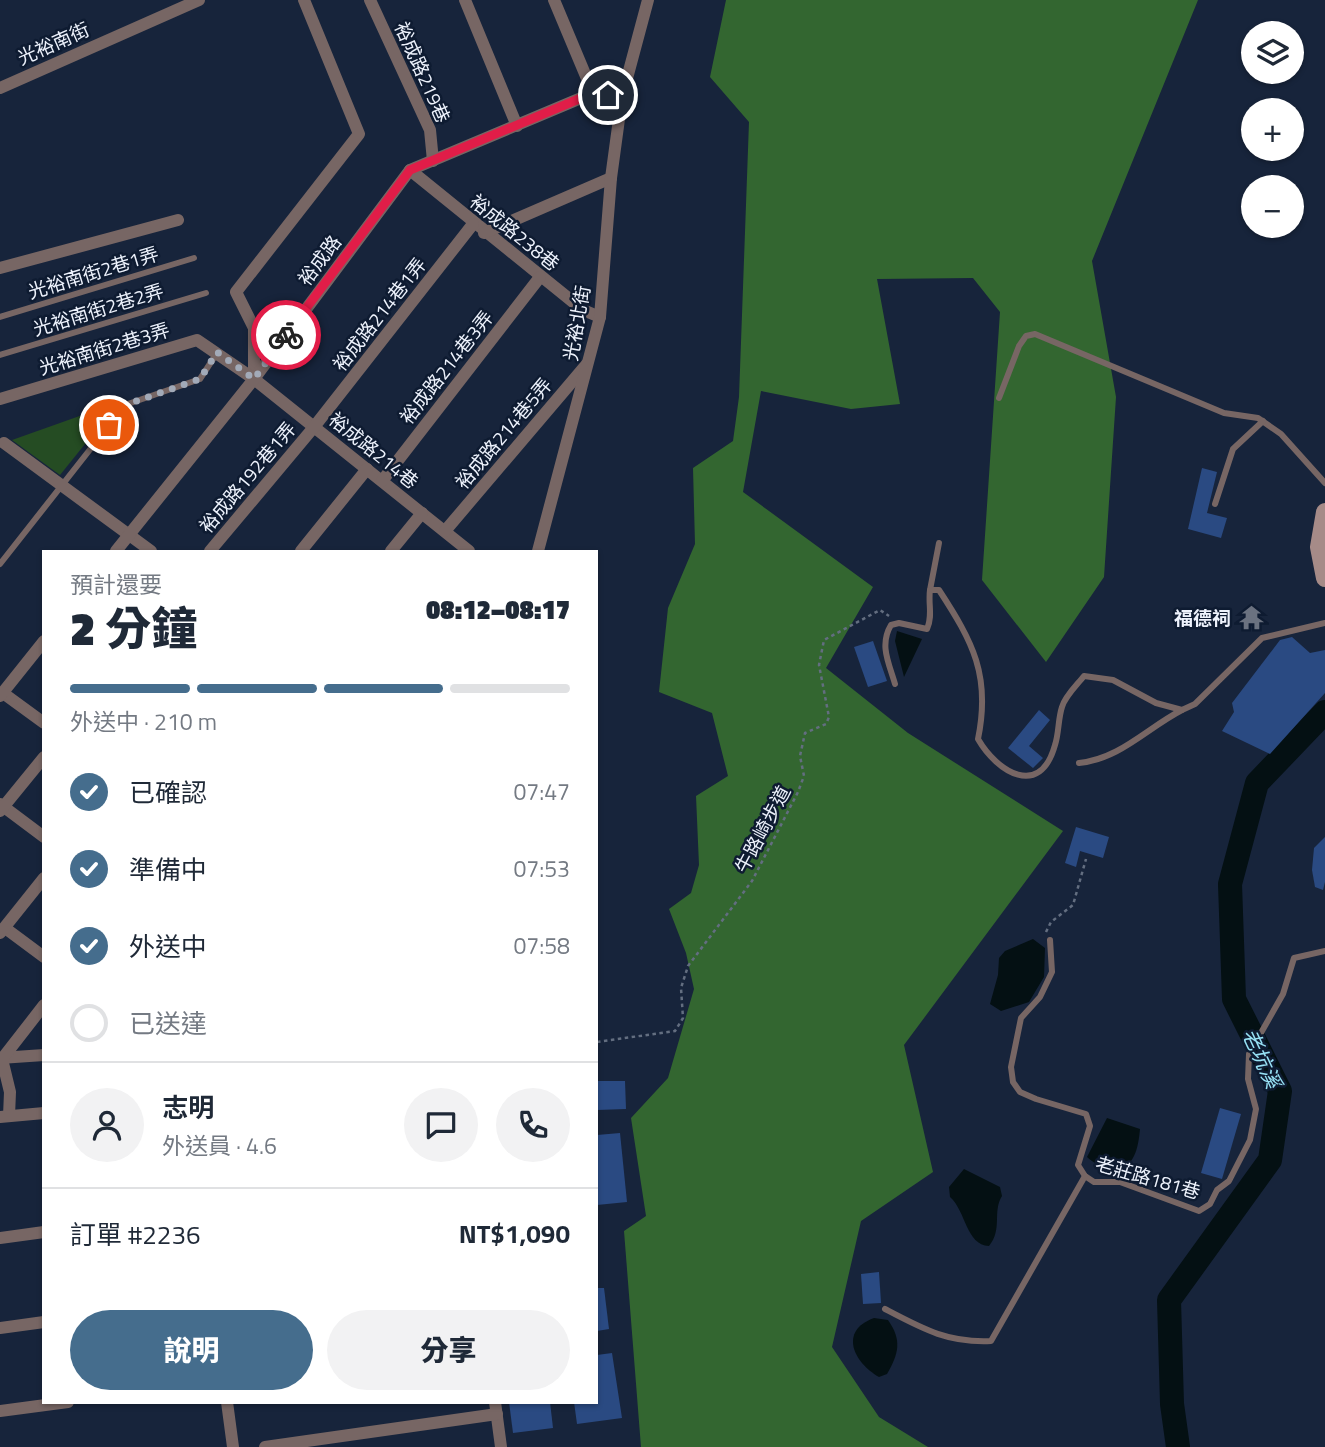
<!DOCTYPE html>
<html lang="zh-TW">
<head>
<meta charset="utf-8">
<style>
	:root { --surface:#fff; --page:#f2f2f3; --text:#1f2937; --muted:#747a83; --line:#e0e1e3; --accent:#456d8d }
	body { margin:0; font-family:"Titillium Web","Noto Sans TC",sans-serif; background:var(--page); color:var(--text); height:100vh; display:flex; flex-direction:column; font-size:26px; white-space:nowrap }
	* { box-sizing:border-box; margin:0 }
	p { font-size:23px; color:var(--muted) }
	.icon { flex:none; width:38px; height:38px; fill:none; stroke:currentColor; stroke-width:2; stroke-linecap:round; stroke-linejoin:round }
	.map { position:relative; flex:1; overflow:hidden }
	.panel { position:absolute; left:42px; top:550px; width:556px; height:854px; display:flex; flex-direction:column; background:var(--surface); border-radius:0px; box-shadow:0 2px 5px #0004 }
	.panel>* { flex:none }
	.tools { position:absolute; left:1241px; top:21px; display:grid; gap:14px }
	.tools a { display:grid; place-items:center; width:63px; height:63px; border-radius:50%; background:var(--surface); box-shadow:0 2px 5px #0004; font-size:35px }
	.pin { position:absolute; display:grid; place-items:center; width:60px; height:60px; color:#fff; margin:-30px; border:4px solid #fff; border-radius:50%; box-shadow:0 2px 7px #0007 }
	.courier { position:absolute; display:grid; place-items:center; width:70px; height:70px; margin:-35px; border:5px solid #e11d48; border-radius:50%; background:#fff; color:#222; box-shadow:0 2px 9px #0007 }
	.head em { font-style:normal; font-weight:800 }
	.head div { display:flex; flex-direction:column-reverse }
	.head { display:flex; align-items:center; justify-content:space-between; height:119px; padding:0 28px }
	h1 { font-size:46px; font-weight:800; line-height:52px }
	.bar { display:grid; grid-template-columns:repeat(4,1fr); gap:10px 7px; align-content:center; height:84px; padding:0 28px }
	.bar i { height:9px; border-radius:5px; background:var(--line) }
	.bar .on { background:var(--accent) }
	.bar p { grid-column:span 4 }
	.line { display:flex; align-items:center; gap:18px; padding:0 28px; border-top:2px solid var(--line) }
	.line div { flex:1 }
	.round { display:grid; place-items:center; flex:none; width:74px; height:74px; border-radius:37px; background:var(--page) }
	ol { padding:0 28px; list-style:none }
	li { display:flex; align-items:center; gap:21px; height:77px }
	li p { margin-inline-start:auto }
	li .icon { padding:7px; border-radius:50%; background:var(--accent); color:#fff; stroke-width:4 }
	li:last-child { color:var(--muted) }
	li i { width:38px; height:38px; border:4px solid var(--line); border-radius:50% }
	.button { display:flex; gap:14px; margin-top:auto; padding:14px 28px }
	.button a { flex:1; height:80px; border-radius:42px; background:var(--accent); color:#fff; font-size:28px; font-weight:800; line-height:80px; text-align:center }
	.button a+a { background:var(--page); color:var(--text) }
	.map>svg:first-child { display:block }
	.green { fill:#254c23 }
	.forest { fill:#336630 }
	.water { fill:#041013 }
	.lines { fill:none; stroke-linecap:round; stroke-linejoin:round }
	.river { stroke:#041013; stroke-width:24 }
	.building { fill:#2a4a82 }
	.path { stroke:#636e80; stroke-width:2.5; stroke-dasharray:3.5 3.5; stroke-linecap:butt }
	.lane { stroke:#776664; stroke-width:6 }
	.street { stroke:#776664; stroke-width:12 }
	.secondary { stroke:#a68b88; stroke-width:18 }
	.done { stroke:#a2aab8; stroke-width:7; stroke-dasharray:0 12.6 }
	.route { stroke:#e11d48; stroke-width:9 }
	.labels { text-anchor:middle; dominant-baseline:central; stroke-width:5; stroke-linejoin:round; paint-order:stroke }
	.street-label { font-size:19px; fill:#edf2fc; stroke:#0e1b31 }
	.poi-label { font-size:19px; font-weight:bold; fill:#edf2fc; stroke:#0e1b31; text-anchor:end }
	.water-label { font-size:21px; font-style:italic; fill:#97e1f5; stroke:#0e1b31 }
</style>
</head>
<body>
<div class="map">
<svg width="1325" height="1447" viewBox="0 0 1325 1447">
	<rect width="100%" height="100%" fill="#17243b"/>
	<!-- green -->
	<polygon class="green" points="119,402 60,475 12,440"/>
	<!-- forest -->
	<polygon class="forest" points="726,0 1198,0 1092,261 1116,397 1104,577 1046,662 982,580 1000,312 973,278 877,279 900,404 851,409 761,391 743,492 873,587 826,668 908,733 1063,831 904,1045 933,1172 861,1221 832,1347 879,1417 928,1447 641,1447 624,1231 646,1216 631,1118 668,1078 694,989 686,953 669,909 691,893 699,865 696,796 728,776 712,713 659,692 668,608 695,544 693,468 733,441 739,397 749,122 710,77"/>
	<!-- water -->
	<g class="water">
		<polygon points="897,631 922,639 904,677 895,641"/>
		<polygon points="1033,939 1045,948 1044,977 1029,1002 1001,1011 990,1004 998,975 999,958 1005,951"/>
		<path d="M 1107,1118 L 1140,1129 C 1138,1151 1133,1174 1107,1167 C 1099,1165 1093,1163 1087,1157 Z"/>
		<path d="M 964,1169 L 1000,1187 L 1002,1196 C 992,1212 1003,1229 989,1246 C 966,1245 966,1211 950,1197 L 949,1187 Z"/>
		<path d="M 874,1318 L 888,1320 C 902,1340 899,1353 887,1374 L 879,1377 C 854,1363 838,1331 874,1318 Z"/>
	</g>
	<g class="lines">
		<!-- river -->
		<polyline class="river" points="1178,1447 1172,1404 1169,1300 1270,1160 1280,1091 1234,999 1230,884 1257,783 1325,712"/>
	</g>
	<!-- building -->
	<g class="building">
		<polygon points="1202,468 1217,472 1207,513 1227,518 1221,538 1188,529"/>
		<polygon points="1292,637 1310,653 1325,650 1325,693 1270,754 1222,731 1234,712 1232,703 1280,640"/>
		<polygon points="873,641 887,681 868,687 854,647"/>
		<polygon points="1039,710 1050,720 1029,746 1043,758 1033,768 1008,748"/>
		<polygon points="1076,827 1109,837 1103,858 1080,851 1076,867 1065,863"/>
		<polygon points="1325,837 1325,882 1323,890 1315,887 1312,870 1314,848"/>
		<polygon points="597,1081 625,1081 626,1109 597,1110"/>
		<polygon points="1220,1108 1241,1114 1222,1179 1201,1173"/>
		<polygon points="620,1133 627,1202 597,1205 597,1135"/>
		<polygon points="879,1272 881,1303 863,1304 861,1274"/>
		<polygon points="597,1288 604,1288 609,1329 597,1331"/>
		<polygon points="612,1353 622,1418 577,1424 574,1402 597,1402 597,1355"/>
		<polygon points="509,1402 550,1402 553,1428 513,1433"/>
	</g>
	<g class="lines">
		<!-- path -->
		<g class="path">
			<polyline points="1046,932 1051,922 1073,905 1086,859"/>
			<polyline points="597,1042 675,1031 683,1018 681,988 688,966 752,881 798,792 804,776 800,756 805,733 826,724 829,717 819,665 824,640 880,610 889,616"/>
		</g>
		<!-- lane -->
		<g class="lane">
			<polyline points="0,317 194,258"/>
			<polyline points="0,355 206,293"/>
			<polyline points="999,398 1019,346 1026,336 1035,334 1224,413 1258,418 1281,434 1325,483"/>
			<polyline points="1215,504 1233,449 1263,421"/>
			<polyline points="0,564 125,405 200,379 217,353"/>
			<polyline points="930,590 939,543"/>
			<path d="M 895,684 C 889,663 879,645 891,625 L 899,623 L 927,629 C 933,616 928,604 930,590 L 939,590 C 973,642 991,676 978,739 C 997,772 1040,799 1055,745 C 1059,733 1058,719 1062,707 C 1065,696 1077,685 1084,676 L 1113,680 L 1156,703 L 1182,710 L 1195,704 L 1262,638 L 1325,623"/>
			<path d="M 1079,763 C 1120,759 1147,728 1182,710"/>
			<polyline points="1050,940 1052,972 1040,997 1021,1018 1011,1067 1013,1082 1020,1092 1036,1099 1086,1114 1090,1126 1078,1165 1085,1176 1094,1182 1120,1182 1199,1211 1210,1204 1217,1190 1229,1181 1250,1140 1256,1109 1248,1079 1249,1054 1283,994 1294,958 1325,951"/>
			<path d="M 885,1309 C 923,1329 948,1343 991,1341 L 1085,1176"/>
		</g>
		<!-- street -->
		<g class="street">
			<polyline points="370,0 430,130 433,161"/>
			<polyline points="465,0 517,126"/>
			<polyline points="554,0 593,93"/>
			<polyline points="0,88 199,0"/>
			<polyline points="410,170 583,310 600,317"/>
			<polyline points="484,233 611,178"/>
			<polyline points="0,268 178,220"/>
			<polyline points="254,378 254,328 236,292 359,134 304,0"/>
			<polyline points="0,399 197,340 254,379 469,551"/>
			<polyline points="4,443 151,551"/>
			<polyline points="382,481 540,277"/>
			<polyline points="445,531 587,364"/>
			<polyline points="116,551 254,379 410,170 593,93 622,97"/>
			<polyline points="210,551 314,427 473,224"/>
			<polyline points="301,551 367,469"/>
			<polyline points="391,551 422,513"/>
			<polyline points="538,551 600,317 611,178 622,97 648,0"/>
			<polyline points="3,693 44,723"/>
			<polyline points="0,696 44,641"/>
			<polyline points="0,804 44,837"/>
			<polyline points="0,811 44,757"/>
			<polyline points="5,928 44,957"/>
			<polyline points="0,933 44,878"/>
			<polyline points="0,1058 44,1055"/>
			<polyline points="9,1116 10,1092 2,1059 44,1005"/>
			<polyline points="0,1117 44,1113"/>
			<polyline points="0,1238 44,1232"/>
			<polyline points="0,1328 44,1322"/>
			<polyline points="227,1402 233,1447"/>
			<polyline points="495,1402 501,1447"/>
			<polyline points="0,1411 68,1402"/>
			<polyline points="265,1447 497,1414"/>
		</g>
		<!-- secondary -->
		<polyline class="secondary" points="1325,512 1319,547 1325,578"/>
	</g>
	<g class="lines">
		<!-- done -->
		<polyline class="done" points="109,425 125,405 200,379 217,352 254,379 286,335"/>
		<!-- route -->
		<polyline class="route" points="286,335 410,170 593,93 608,95"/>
	</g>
	<!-- icons -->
	<defs>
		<symbol id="temple-bare" viewBox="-9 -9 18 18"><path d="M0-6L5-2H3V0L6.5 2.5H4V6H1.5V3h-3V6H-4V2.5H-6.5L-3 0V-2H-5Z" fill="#6b7280" stroke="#0e1b31" stroke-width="2.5" paint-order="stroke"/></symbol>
	</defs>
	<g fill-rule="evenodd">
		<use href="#temple-bare" x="1234" y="600" width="35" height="35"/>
	</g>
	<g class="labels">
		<!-- street labels -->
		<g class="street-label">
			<text transform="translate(53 43) rotate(-24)">光裕南街</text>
			<text transform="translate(423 72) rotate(66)">裕成路219巷</text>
			<text transform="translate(515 232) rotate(39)">裕成路238巷</text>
			<text transform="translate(319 260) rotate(-53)">裕成路</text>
			<text transform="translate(93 272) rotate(-17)">光裕南街2巷1弄</text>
			<text transform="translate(98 309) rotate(-17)">光裕南街2巷2弄</text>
			<text transform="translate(379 314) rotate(-52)">裕成路214巷1弄</text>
			<text transform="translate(576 323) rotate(-80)">光裕北街</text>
			<text transform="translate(104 348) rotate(-17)">光裕南街2巷3弄</text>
			<text transform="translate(446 367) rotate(-52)">裕成路214巷3弄</text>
			<text transform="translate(503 433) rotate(-50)">裕成路214巷5弄</text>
			<text transform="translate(374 450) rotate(39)">裕成路214巷</text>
			<text transform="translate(247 477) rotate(-50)">裕成路192巷1弄</text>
			<text transform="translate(762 829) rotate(-62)">牛路崎步道</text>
			<text transform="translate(1148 1177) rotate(16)">老莊路181巷</text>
		</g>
		<!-- poi labels -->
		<g class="poi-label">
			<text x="1231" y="617">福德祠</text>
		</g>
		<!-- water labels -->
		<g class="water-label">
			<text transform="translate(1262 1058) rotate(65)">老坑溪</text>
		</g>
	</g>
</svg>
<div class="tools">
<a><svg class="icon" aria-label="layers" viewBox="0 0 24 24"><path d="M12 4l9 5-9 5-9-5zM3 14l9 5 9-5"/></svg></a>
<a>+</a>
<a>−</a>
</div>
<div class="pin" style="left:109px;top:425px;background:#ea580c"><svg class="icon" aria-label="bag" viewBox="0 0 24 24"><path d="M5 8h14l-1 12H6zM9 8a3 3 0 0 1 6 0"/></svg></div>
<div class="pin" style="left:608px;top:95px;background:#1f2937"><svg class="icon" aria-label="home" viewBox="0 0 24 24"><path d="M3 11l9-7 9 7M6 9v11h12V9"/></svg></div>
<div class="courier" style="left:286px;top:335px"><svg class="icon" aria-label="bike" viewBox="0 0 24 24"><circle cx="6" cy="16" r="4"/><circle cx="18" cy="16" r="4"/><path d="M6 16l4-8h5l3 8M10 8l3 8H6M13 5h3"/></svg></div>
<section class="panel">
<div class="head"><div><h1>2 分鐘</h1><p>預計還要</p></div><em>08:12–08:17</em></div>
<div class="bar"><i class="on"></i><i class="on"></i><i class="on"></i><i></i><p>外送中 · 210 m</p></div>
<ol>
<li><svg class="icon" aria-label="check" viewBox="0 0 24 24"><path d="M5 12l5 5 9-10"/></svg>已確認<p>07:47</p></li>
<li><svg class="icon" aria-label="check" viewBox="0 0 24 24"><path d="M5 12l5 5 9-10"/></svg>準備中<p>07:53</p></li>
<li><svg class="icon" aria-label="check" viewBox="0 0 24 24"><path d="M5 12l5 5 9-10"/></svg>外送中<p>07:58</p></li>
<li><i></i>已送達</li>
</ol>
<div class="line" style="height:126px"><a class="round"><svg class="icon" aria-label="person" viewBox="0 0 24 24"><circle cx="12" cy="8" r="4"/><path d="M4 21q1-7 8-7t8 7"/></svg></a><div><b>志明</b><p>外送員 · 4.6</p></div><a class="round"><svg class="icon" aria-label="chat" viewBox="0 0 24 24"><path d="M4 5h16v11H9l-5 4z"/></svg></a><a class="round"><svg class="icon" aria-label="phone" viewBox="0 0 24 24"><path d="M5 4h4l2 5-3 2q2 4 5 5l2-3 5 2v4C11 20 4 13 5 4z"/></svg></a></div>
<div class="line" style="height:91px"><div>訂單 #2236</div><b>NT$1,090</b></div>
<div class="button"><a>說明</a><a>分享</a></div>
</section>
</div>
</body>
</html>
